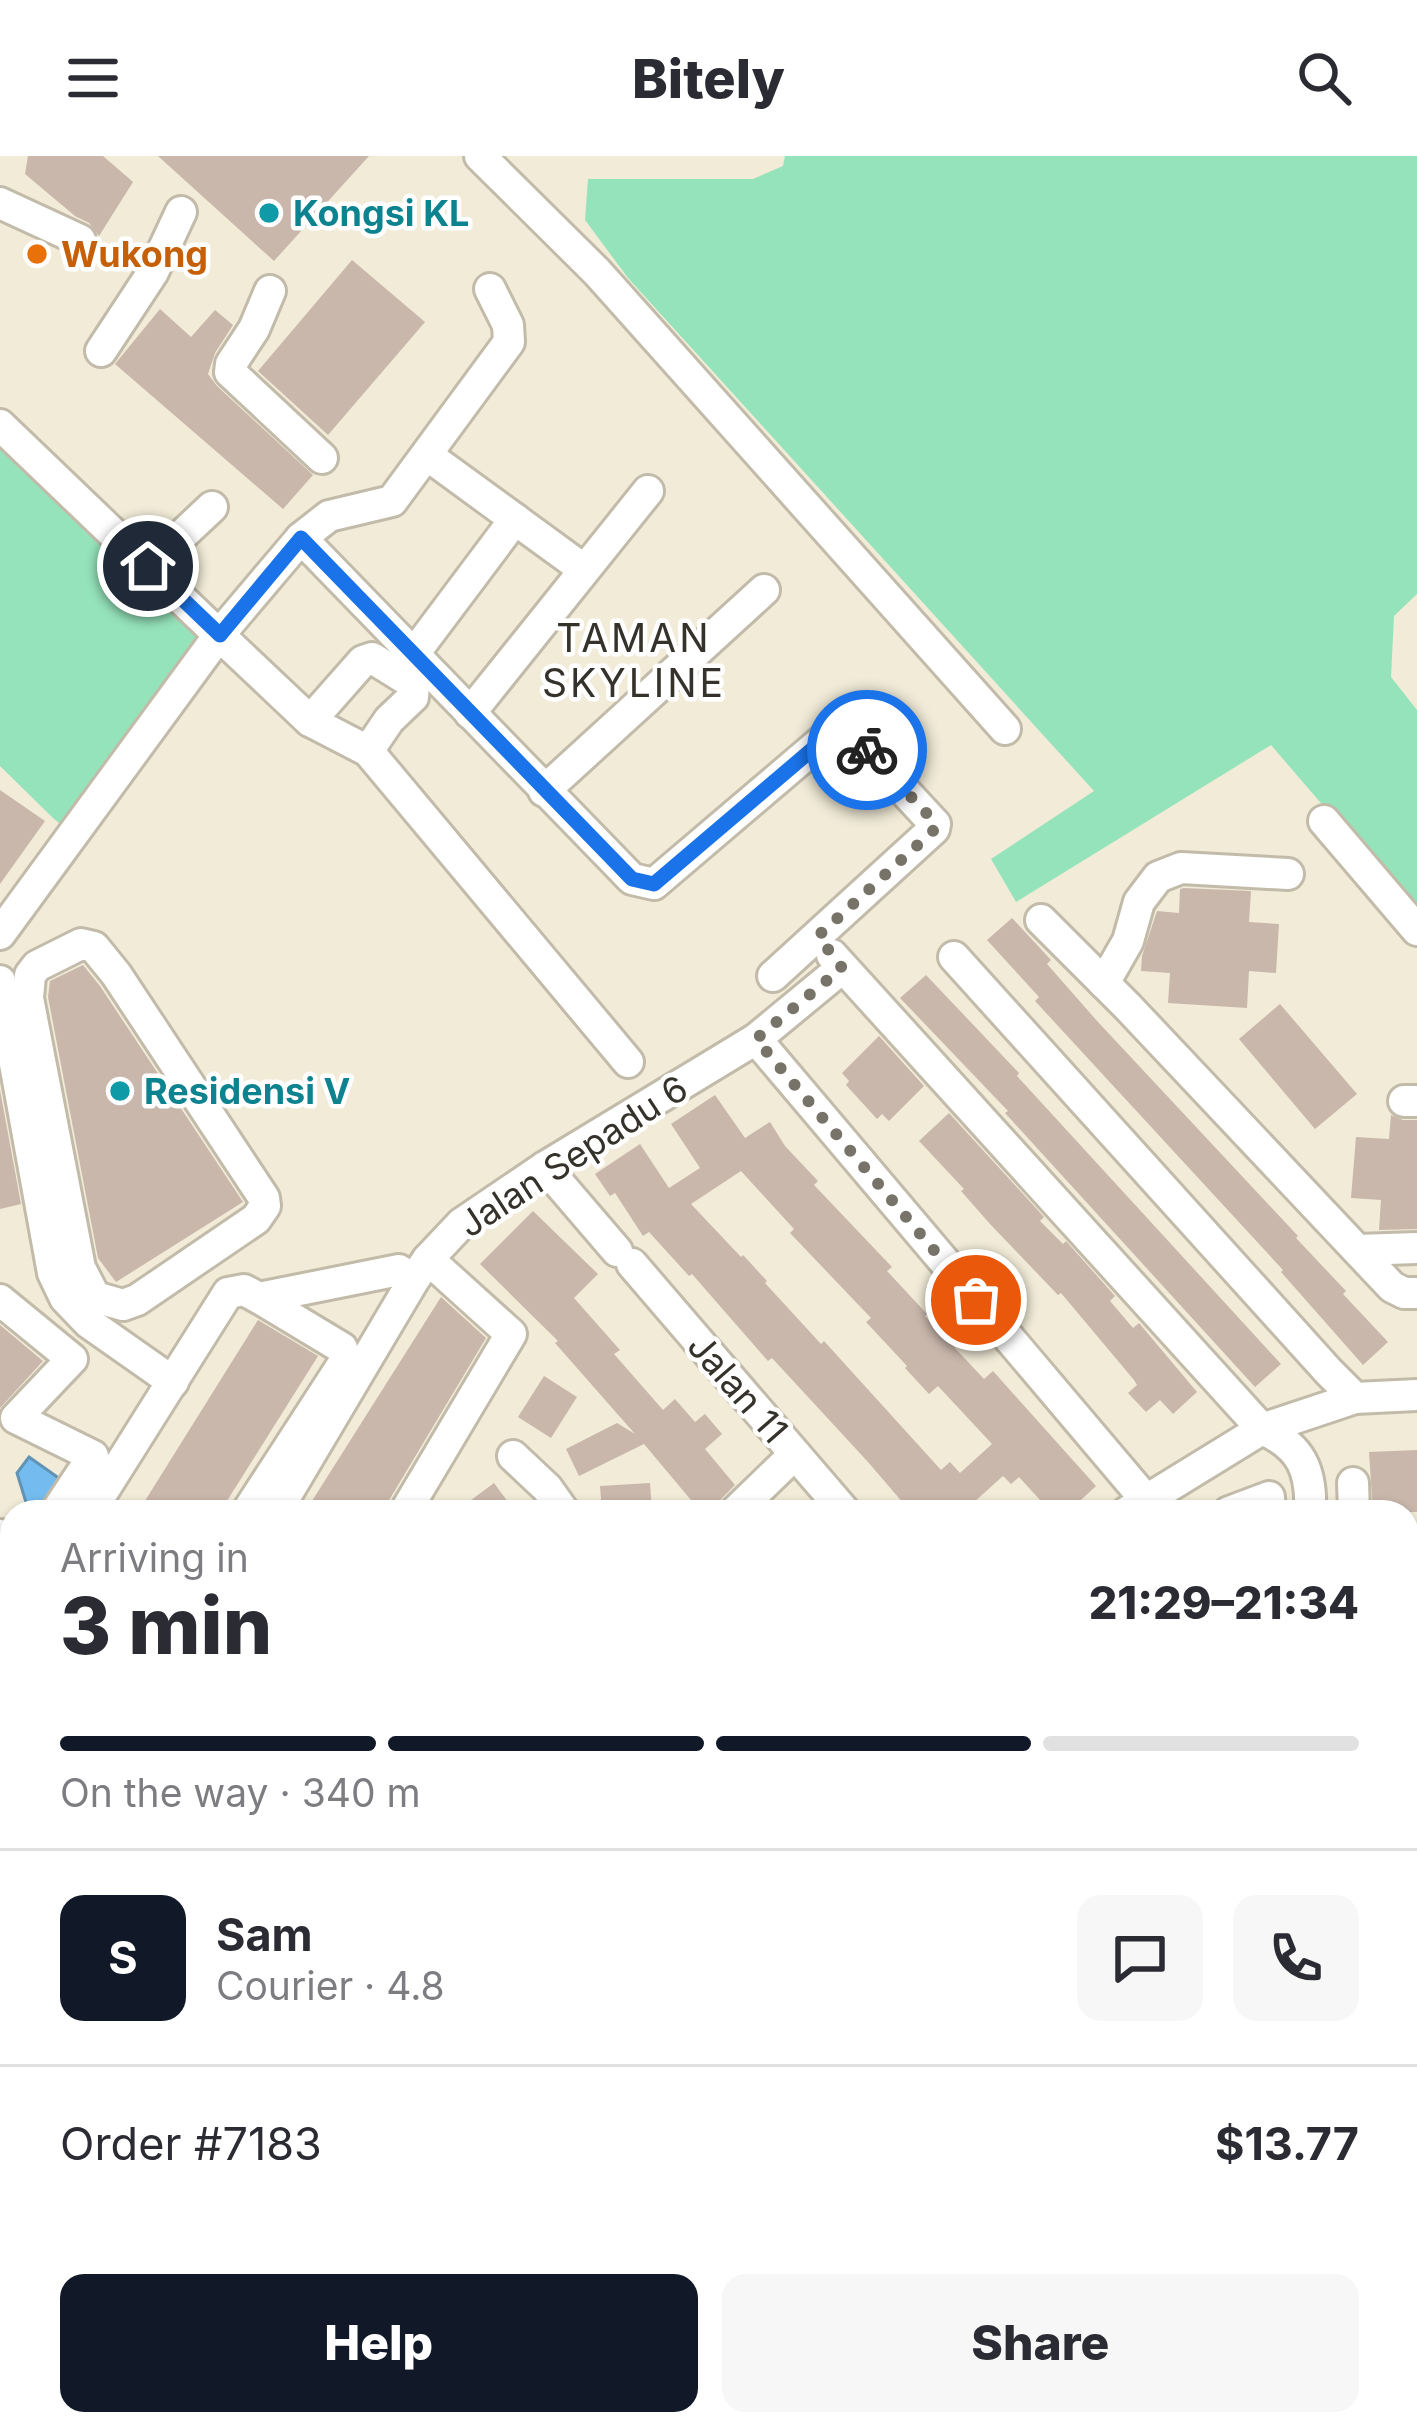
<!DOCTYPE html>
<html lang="en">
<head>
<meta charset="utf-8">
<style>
	:root { --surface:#fff; --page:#f7f7f7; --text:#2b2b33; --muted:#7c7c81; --line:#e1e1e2; --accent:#111827 }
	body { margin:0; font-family:Inter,sans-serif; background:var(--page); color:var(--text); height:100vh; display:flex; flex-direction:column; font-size:45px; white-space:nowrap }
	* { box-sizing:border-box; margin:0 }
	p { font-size:39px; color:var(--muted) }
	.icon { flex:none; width:66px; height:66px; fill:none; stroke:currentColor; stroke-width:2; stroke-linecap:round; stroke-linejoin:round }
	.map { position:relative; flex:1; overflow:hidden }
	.sheet { position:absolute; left:0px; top:1344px; width:1419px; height:936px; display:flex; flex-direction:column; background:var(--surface); border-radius:36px 36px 0 0; box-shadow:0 3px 9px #0004 }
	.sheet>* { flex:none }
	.pin { position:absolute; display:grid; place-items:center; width:102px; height:102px; color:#fff; margin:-51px; border:6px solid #fff; border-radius:50%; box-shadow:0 3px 12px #0007 }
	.courier { position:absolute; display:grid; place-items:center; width:120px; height:120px; margin:-60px; border:9px solid #1a73e8; border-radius:50%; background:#fff; color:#222; box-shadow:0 3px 15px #0007 }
	.headline em { font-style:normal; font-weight:800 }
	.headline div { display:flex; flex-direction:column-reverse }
	.headline { display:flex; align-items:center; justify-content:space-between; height:204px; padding:0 60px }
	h1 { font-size:78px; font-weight:800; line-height:90px }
	.bar { display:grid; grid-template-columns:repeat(4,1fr); gap:18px 12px; align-content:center; height:144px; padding:0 60px }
	.bar i { height:15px; border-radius:9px; background:var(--line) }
	.bar .selected { background:var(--accent) }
	.bar p { grid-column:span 4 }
	.line { display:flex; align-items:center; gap:30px; padding:0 60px; border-top:3px solid var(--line) }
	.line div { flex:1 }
	.round { display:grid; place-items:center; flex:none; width:126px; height:126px; border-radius:24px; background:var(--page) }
	.button { display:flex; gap:24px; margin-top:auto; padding:24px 60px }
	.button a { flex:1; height:138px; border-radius:24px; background:var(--accent); color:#fff; font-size:48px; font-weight:800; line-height:138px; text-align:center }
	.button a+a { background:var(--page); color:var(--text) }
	header { display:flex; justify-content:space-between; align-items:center; height:156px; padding:0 60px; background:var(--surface); font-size:54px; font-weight:800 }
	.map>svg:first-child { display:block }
	.green { fill:#95e3bb }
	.water { fill:#74bcef; stroke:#6193b4; stroke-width:3 }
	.building { fill:#c9b7ac; fill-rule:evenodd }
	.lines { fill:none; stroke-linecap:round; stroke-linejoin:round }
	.minor-casing { stroke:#c2bba9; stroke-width:36 }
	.minor { stroke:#fff; stroke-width:30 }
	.done { stroke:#777368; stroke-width:12; stroke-dasharray:0 21.6 }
	.route { stroke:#1a73e8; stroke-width:15 }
	.culture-dot { fill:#0f9aa8; stroke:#fff; stroke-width:4.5 }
	.food-dot { fill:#e8710a; stroke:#fff; stroke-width:4.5 }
	.labels { text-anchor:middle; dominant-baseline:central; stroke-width:9; stroke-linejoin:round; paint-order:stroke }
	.culture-label { font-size:36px; font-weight:bold; fill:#0d838f; stroke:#fff; text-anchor:start }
	.food-label { font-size:36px; font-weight:bold; fill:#c56008; stroke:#fff; text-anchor:start }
	.street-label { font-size:36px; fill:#35322b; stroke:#fff }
	.neighbourhood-label { font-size:39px; letter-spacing:3px; fill:#35322b; stroke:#fff }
</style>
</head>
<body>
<header><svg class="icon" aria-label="menu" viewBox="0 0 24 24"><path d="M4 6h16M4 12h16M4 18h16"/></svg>Bitely<svg class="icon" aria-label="search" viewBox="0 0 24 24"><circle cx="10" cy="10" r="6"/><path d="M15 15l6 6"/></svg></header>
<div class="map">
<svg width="1417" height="2280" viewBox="0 0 1417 2280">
	<rect width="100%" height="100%" fill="#f2ebd8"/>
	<!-- green -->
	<g class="green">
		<polygon points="785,0 1417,0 1417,438 1394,460 1391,521 1417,554 1417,759 1271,589 1016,746 991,703 1094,635 628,122 585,64 588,23 753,23 783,10"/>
		<polygon points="0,283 209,477 69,674 54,663 0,610"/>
	</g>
	<!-- water -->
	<polygon class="water" points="29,1301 60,1323 39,1356 29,1356 17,1317"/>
	<!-- building -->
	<g class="building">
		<polygon points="28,0 103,0 133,26 99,80 89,67 75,60 25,18"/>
		<polygon points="158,0 369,0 274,105"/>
		<polygon points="352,104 425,166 328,279 258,215"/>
		<polygon points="160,153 191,181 215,154 233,169 215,197 208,218 217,230 313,319 283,353 115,208"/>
		<polygon points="0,634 45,665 0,728"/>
		<polygon points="1184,732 1251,735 1249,766 1279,768 1276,817 1249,815 1247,852 1168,847 1170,817 1141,815 1142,800 1157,755 1179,757 1180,733"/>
		<polygon points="1012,762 1051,804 1047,808 1098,866 1298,1080 1296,1082 1346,1135 1343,1138 1388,1186 1363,1209 1281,1116 1283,1114 1035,845 1039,841 987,784"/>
		<polygon points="83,809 100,830 243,1046 116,1126 98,1102 48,841 50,825"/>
		<polygon points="926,819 1019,917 1017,920 1281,1208 1255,1231 1005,957 1008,955 900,842"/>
		<polygon points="1280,848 1357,938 1315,973 1239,883"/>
		<polygon points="879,880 924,930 889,965 882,958 877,963 846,929 849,925 842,917"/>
		<polygon points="0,934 21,1048 0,1053"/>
		<path d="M 715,939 L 745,982 L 770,966 L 785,990 L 818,1025 L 814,1029 L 892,1111 L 887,1115 L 927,1158 L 925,1160 L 984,1223 L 993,1215 L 1096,1330 L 1068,1356 L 1051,1356 L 1019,1321 L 1011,1328 L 1003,1320 L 963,1356 L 895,1356 L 904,1348 L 868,1306 L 772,1202 L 768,1205 L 692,1118 L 689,1120 L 649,1076 L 643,1080 L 615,1037 L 610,1040 L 595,1018 L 640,988 L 669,1032 L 700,1012 L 671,968 ZM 741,1015 L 794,1073 L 790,1077 L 871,1162 L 866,1166 L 907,1210 L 905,1212 L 929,1238 L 938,1230 L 992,1288 L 960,1317 L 950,1306 L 941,1314 L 824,1185 L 821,1188 L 765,1127 L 767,1125 L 743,1099 L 741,1101 L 691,1048 Z"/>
		<polygon points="949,957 1044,1061 1040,1065 1063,1088 1066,1085 1115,1140 1110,1145 1133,1172 1139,1167 1197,1236 1173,1258 1160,1244 1146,1256 1128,1237 1137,1229 1134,1224 1061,1137 1058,1139 990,1068 961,1035 964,1033 919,985"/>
		<polygon points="1391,959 1403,964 1417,964 1417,1073 1379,1074 1381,1044 1351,1042 1356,981 1389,983"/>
		<polygon points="533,1055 598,1118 574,1142 620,1194 614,1198 663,1254 675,1243 695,1266 705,1258 722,1278 705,1293 735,1329 721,1343 716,1356 701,1356 644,1288 579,1320 566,1293 617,1267 635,1278 555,1187 558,1185 480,1108"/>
		<polygon points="441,1141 486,1182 388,1346 386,1356 305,1356"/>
		<polygon points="258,1164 318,1200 220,1356 138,1356"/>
		<polygon points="0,1169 43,1205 0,1252"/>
		<polygon points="544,1220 577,1241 551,1282 518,1261"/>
		<polygon points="1417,1294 1417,1356 1373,1356 1369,1296"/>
		<polygon points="494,1327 508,1346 495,1356 455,1356"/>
		<polygon points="650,1327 652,1356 602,1356 600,1330"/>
	</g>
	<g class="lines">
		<defs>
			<g id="minor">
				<polyline points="480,0 597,116 1005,573"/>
				<polyline points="0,47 80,84"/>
				<polyline points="270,135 254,173 231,208 230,216 322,302"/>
				<polyline points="101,195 153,116 181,56"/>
				<polyline points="0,269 219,479 301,382 329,360 392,345 509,186 508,169 490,133"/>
				<polyline points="427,299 575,407"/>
				<polyline points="301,382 632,723 654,728 835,574 845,571 935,668 934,673 773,820"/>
				<polyline points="148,411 212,351"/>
				<polyline points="413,499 515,363"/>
				<polyline points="470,557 648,335"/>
				<polyline points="310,565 363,505 372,502 414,528 413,541 389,564 368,595"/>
				<polyline points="544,635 764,434"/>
				<polyline points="1324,665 1417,774"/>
				<polyline points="1041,764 1128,851 1392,1131 1404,1137 1417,1137"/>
				<polyline points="0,778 219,479 310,565 368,595 628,906"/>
				<polygon points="81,788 94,791 116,818 264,1042 265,1050 256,1063 137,1144 123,1149 95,1141 80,1112 28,842 30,819 37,810"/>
				<path d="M 832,799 L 1262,1273 C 1301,1290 1312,1314 1310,1356"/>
				<polyline points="954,801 1329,1216 1355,1242"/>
				<polyline points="0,825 53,1117 65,1142 89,1167 173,1226"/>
				<polyline points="1104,827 1128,785 1139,746 1158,721 1181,712 1288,718"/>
				<polyline points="756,883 1146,1344"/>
				<polyline points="1404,945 1417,945"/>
				<polyline points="545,1011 617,1095"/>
				<polyline points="1358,1094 1417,1092"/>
				<polyline points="632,1108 845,1356"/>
				<polyline points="0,1144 72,1203 16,1262 93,1300 56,1356"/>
				<polyline points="513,1300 547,1332 564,1356"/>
				<polyline points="1353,1327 1354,1356"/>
				<polyline points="90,1356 228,1137 244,1134 259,1142 399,1114 413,1125"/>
				<polyline points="247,1356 345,1205 342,1192 259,1142"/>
				<polyline points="276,1356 413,1125 428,1103 461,1068 545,1011 756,883 842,812"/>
				<polyline points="405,1356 511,1178 428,1103"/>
				<polyline points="735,1356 795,1298"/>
				<polyline points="1127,1356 1262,1273 1355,1242 1417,1239"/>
				<polyline points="1229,1356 1269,1341 1270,1356"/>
				<polyline points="0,1379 12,1393"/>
				<polyline points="1407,1404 1417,1404"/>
				<polyline points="0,1487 12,1501"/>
				<polyline points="1407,1562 1417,1562"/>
				<polyline points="0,1597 12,1587"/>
				<polyline points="1407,1711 1417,1711"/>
				<polyline points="0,1728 12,1717"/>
				<polyline points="0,1885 12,1876"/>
				<polyline points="0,1905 12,1919"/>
				<polyline points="1407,1935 1417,1934"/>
				<polyline points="1407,2004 1417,2000"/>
				<polyline points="0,2129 12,2119"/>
				<polyline points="1407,2156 1417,2174"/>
				<polyline points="1407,2213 1417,2207"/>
				<polyline points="0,2246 12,2262"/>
				<polyline points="191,2268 200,2280"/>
				<polyline points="371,2268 381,2280"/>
				<polyline points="501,2268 510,2280"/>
				<polyline points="649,2268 658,2280"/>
				<polyline points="887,2268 894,2280"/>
				<polyline points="1061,2268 1068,2280"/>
				<polyline points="1186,2268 1193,2280"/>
				<polyline points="309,2280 324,2268"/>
				<polyline points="1282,2280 1304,2268"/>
			</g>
		</defs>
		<!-- minor casing -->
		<use href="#minor" class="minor-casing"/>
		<!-- minor -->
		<use href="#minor" class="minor"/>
	</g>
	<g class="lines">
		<!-- done -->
		<polyline class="done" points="867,594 932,663 935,668 934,674 818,780 842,812 756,883 976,1144"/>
		<!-- route -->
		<polyline class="route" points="148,410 220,479 301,382 632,723 654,728 835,574 845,572 867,594"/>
	</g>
	<!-- markers -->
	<g class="culture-dot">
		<circle cx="269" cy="57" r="12"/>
		<circle cx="120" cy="935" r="12"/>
	</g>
	<circle class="food-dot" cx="37" cy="98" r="12"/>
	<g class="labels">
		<!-- culture labels -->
		<g class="culture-label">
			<text x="293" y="57">Kongsi KL</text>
			<text x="144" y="935">Residensi V</text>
		</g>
		<!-- food labels -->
		<g class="food-label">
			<text x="61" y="98">Wukong</text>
		</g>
		<!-- street labels -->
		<g class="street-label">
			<text transform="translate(573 1000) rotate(-33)">Jalan Sepadu 6</text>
			<text transform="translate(738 1232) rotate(49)">Jalan 11</text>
		</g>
		<!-- neighbourhood labels -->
		<g class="neighbourhood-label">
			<text x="634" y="481">TAMAN<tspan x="634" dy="45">SKYLINE</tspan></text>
		</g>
	</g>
</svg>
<div class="pin" style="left:976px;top:1144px;background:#ea580c"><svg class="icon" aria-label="bag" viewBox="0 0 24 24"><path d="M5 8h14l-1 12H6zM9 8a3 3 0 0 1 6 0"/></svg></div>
<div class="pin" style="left:148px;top:410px;background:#1f2937"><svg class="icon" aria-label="home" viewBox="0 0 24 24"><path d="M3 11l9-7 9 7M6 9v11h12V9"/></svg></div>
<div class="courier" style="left:867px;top:594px"><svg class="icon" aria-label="bike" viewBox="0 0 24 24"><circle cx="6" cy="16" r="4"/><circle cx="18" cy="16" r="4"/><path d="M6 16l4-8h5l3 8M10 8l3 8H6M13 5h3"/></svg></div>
<section class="sheet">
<div class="headline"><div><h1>3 min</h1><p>Arriving in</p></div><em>21:29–21:34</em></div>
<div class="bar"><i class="selected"></i><i class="selected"></i><i class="selected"></i><i></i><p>On the way · 340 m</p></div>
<div class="line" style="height:216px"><b class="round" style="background:var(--accent);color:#fff">S</b><div><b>Sam</b><p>Courier · 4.8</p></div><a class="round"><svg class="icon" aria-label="chat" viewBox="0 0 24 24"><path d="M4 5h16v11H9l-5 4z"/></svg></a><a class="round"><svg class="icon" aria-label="phone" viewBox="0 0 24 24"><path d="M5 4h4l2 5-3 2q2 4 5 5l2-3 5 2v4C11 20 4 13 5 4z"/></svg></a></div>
<div class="line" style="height:156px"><div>Order #7183</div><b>$13.77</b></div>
<div class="button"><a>Help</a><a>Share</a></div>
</section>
</div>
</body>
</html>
